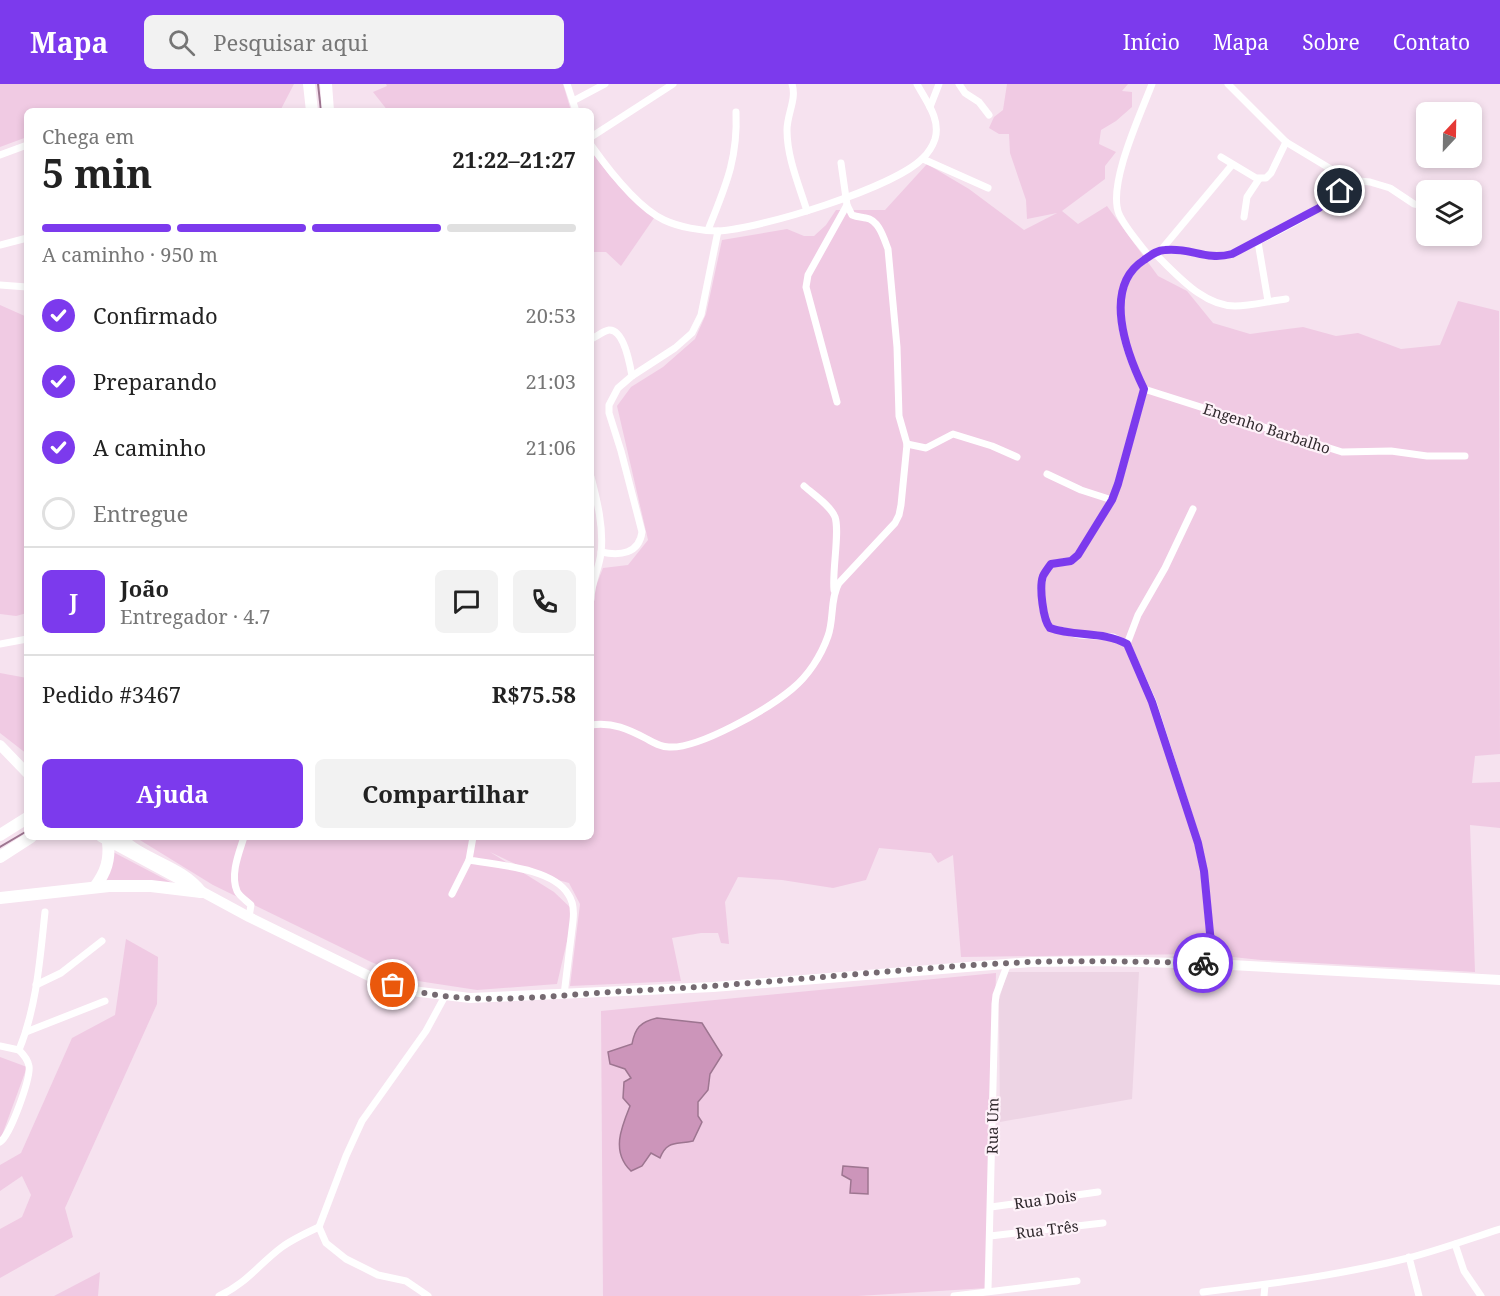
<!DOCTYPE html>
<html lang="pt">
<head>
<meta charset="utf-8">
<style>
	:root { --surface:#fff; --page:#f2f2f2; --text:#222; --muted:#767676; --line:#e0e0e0; --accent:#7c3aed }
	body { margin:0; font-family:"Noto Serif",serif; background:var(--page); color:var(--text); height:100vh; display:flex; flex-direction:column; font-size:22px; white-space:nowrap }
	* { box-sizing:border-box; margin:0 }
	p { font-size:20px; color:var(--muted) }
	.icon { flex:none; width:33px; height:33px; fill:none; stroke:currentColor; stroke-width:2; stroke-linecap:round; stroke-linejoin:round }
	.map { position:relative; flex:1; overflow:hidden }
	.details { position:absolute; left:24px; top:24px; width:570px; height:732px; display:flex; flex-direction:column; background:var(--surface); border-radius:9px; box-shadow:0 3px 9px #0003 }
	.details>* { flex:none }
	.needle { width:39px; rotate:22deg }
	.fabs { position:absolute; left:1416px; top:18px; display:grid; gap:12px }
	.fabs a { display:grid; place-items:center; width:66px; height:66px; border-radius:9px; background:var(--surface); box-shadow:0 3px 9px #0003; font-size:30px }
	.pin { position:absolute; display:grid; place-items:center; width:51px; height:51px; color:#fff; margin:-26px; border:3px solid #fff; border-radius:50%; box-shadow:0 2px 6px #0007 }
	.courier { position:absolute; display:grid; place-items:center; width:60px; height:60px; margin:-30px; border:4px solid #7c3aed; border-radius:50%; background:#fff; color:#222; box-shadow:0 2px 8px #0007 }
	.summary em { font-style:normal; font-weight:700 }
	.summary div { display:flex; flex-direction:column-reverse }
	.summary { display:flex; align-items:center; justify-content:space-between; height:102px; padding:0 18px }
	h1 { font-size:39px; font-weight:700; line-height:45px }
	.bar { display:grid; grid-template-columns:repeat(4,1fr); gap:9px 6px; align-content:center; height:72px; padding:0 18px }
	.bar i { height:8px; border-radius:4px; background:var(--line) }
	.bar .on { background:var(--accent) }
	.bar p { grid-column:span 4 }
	.line { display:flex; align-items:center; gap:15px; padding:0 18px; border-top:2px solid var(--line) }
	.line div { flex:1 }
	.round { display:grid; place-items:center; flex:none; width:63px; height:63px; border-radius:9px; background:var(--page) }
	ol { padding:0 18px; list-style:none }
	li { display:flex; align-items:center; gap:18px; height:66px }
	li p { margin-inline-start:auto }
	li .icon { padding:6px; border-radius:50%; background:var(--accent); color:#fff; stroke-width:4 }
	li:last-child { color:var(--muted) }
	li i { width:33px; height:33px; border:3px solid var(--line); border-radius:50% }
	.button { display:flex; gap:12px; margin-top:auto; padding:12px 18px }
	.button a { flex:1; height:69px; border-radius:9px; background:var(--accent); color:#fff; font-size:24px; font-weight:700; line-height:69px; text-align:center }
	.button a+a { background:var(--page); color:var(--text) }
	header { display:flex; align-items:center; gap:36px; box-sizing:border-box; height:84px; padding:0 30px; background:var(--accent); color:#fff }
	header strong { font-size:28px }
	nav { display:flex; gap:33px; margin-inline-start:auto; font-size:21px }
	.search { width:420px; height:54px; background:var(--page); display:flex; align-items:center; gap:15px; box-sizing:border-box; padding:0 21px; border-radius:9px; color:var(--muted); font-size:22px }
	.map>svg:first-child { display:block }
	.built { fill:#edd4e4 }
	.green { fill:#f0cae3 }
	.water { fill:#cc95ba; stroke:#9d7590; stroke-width:1.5 }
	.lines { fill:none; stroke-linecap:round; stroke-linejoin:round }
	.stream { stroke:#9d7590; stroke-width:2 }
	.minor { stroke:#fff; stroke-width:7 }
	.primary { stroke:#fff; stroke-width:10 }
	.trunk { stroke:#fff; stroke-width:12 }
	.done { stroke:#756a71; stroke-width:6; stroke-dasharray:0 10.8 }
	.route { stroke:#7c3aed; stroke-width:8 }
	.labels { text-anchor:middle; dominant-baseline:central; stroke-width:4.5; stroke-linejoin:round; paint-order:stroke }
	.street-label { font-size:15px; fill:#30292d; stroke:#fef2f9 }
</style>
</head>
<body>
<header>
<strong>Mapa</strong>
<div class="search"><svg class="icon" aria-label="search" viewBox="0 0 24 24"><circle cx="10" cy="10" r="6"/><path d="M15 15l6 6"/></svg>Pesquisar aqui</div>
<nav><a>Início</a><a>Mapa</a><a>Sobre</a><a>Contato</a></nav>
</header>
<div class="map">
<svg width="1500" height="1212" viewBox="0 0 1500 1212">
	<rect width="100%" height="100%" fill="#f6e2ef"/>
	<!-- built -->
	<polygon class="built" points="1007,888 1139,888 1132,1015 1000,1038 999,916"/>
	<!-- green -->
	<g class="green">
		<polygon points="0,0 294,0 280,27 27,27 27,53 0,63"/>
		<polygon points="386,0 563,0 571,27 464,27 463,25 461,27 388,27 373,8 387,2"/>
		<polygon points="1007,0 1128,0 1122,7 1132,8 1132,23 1116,37 1101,46 1099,60 1116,68 1105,82 1105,95 1062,127 1078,140 1107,122 1158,192 1187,207 1213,239 1250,250 1303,243 1336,252 1358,249 1401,265 1440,261 1458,217 1499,227 1500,670 1475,672 1472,699 1500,698 1500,744 1470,741 1475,888 1261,876 1204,870 961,873 953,771 938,779 931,769 879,764 866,796 833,804 782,796 738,793 725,818 729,860 721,859 718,849 701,849 672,854 681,897 570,902 580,820 569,799 536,790 490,768 554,808 574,827 557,900 477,906 418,897 371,878 213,801 135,753 591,753 591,515 603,484 628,481 648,456 617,322 631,303 663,283 695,255 706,230 722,156 787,145 804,152 814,152 826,141 836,126 885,126 927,80 969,105 1024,146 1057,129 1027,135 1026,116 1010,69 1009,50 999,50 989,44 994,33 1003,26"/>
		<polygon points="591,67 610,92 654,134 621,182 606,168 591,168"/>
		<polygon points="0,221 27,233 27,529 16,532 0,530"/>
		<polygon points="0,589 27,594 27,670 0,649"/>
		<polygon points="113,768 174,800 139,796 105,796"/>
		<polygon points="126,855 158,873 157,920 65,1124 73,1153 0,1194 0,1145 22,1133 31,1111 22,1092 0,1107 0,1081 21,1069 72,954 115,931"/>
		<polygon points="996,889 987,1204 858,1212 603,1212 601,927"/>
		<polygon points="0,973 27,983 1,1054 0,1054"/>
		<polygon points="100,1188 98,1212 54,1212"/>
	</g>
	<!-- water -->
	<g class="water">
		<path d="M 657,934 L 702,939 L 722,971 L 710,990 L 708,1006 L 698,1018 L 698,1032 L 702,1038 L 693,1057 C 676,1061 667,1056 660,1074 L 651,1069 L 642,1082 L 631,1087 C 611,1068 621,1044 630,1022 L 623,1014 L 624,998 L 631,994 L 625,985 L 610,980 L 608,968 L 632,960 C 635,944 640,938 657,934 Z"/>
		<polygon points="843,1082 868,1084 868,1110 850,1109 851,1096 842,1091"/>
	</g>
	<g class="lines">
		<!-- stream -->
		<g class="stream">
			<polyline points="318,0 321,27"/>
			<polyline points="0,763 27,747"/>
		</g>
		<!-- minor -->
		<g class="minor">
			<polyline points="567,0 576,27"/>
			<path d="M 792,0 C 797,15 787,30 787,46 C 787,74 799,101 807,127"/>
			<polyline points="959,0 965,9 979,18 989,31"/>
			<polyline points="1228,0 1286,58 1349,96 1370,98 1390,104 1414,120 1426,122"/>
			<polyline points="573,17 605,0"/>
			<polyline points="930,23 939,0"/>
			<polyline points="591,53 673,0"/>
			<path d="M 591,61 C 608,85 637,123 664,136 C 679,143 701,147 718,147 C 760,145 894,104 923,74 C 928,69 933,61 935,55 C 941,35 926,17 917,0"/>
			<polyline points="0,71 27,61"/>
			<polyline points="1221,73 1256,94 1266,94 1271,89 1286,58"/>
			<polyline points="923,75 988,104"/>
			<polyline points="1244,133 1247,113 1259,95"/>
			<path d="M 708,146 C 725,103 738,76 736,28"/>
			<polyline points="1258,158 1268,217"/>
			<polyline points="0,161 27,154"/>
			<polyline points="1161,166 1232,81"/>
			<path d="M 1154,169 C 1176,189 1202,222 1235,222 C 1251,222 1269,217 1286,215"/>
			<path d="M 1149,172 C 1139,159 1126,145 1119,130 C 1107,101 1141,29 1152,0"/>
			<polyline points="0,201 27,203"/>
			<path d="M 591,255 C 596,253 603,247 609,246 C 624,245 630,281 632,292"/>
			<polyline points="1144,305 1342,368 1391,367 1427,372 1465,372"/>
			<polyline points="837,318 806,203 808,191 847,121 841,79"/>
			<polyline points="907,360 926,364 953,350 992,362 1017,373"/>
			<polyline points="1047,390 1081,406 1112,416"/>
			<path d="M 591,393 C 597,416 604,444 601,469 C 599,485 591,499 591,515"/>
			<path d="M 804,402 C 814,411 830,421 835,433 C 840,447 832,486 834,506"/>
			<path d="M 601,468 C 620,472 639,470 642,448 L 621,367 L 609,329 L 609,321 L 618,304 L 632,292 L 675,264 L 692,249 L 701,231 L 718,147"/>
			<polyline points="0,560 27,555"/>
			<polyline points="1127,560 1138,531 1165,484 1193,425"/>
			<path d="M 591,641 C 613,638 628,645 647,655 C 654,659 661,663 669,663 C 699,665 768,625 792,605 C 808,592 821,572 828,552 C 834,536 830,514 839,499 L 895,439 L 899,431 L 901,421 L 907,360 L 899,332 L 897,263 L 888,165 C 884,155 879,136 866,134 C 861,133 857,133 852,131 L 847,121"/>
			<path d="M 244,753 C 239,769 230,790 237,807 C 239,812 247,817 251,821 L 249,833"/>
			<path d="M 473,753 L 469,776 C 497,781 552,784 568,810 C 574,818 574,828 573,837 L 564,911"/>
			<polyline points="452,810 469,776"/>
			<path d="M 1213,880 L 1204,787 L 1198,759 L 1153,618 L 1127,560 L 1113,553 L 1080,551 L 1050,544 C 1043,536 1040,508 1042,497 C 1043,490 1047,485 1051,480 L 1071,477 L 1078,471 L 1112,416 L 1118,400 L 1144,305 C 1125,268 1102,203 1145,175 C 1151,171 1157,166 1165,166 C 1190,163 1207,177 1232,170 C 1272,149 1320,132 1349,96"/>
			<polyline points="36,901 61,889 102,857"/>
			<polyline points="26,948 105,917"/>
			<polyline points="0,962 19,966"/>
			<path d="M 0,1058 C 10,1052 31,994 29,982 C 28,976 23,970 19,966 C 37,922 40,874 45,828"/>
			<polyline points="991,1123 1098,1108"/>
			<polyline points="990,1152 1103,1139"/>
			<polyline points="1455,1160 1464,1187 1481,1212"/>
			<polyline points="1409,1173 1419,1212"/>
			<polyline points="988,1206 995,920 996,911 1008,879"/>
			<path d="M 1203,1208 C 1271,1200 1341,1191 1408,1174 C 1439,1166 1469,1155 1500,1145"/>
			<path d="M 219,1212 C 246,1200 259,1180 282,1163 C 293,1155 306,1149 319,1143"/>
			<polyline points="428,1212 406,1197 378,1191 346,1175 326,1159 319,1143 346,1072 362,1037 426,947 445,912"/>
			<polyline points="954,1212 1077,1197"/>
			<polyline points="1264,1212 1265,1201"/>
		</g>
		<!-- primary -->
		<g class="primary">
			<polyline points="0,661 27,689"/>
			<polyline points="101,753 249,833 373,894 412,907 470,914 713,903 1032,878 1104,877 1213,880 1500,896"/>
		</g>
		<!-- trunk -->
		<g class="trunk">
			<polyline points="309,0 312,27"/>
			<polyline points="326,0 328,27"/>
			<polyline points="0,751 27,734"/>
			<path d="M 120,753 C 142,777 180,781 201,808"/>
			<polyline points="0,773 31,753"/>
			<path d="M 95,803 C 106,788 110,776 108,758"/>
			<polyline points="0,814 109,802 151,802 201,808"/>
		</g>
	</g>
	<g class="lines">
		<!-- done -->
		<path class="done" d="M 393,901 C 467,925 550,911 627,907 C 762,901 896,884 1030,878 C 1088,876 1145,878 1203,879"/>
		<!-- route -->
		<path class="route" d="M 1203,879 L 1213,880 L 1204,787 L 1198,759 L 1152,618 L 1127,560 C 1104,547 1075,553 1050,544 C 1043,536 1039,503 1043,492 C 1045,488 1048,484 1051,480 L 1071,477 L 1078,471 L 1112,416 L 1118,400 L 1144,305 C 1126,268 1102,203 1144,176 C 1151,171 1157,166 1165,166 C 1191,163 1205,177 1232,170 L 1319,124 L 1340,107"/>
	</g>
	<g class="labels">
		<!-- street labels -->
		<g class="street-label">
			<text transform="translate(1267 344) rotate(18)">Engenho Barbalho</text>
			<text transform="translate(992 1042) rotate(-89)">Rua Um</text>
			<text transform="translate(1045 1115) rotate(-8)">Rua Dois</text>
			<text transform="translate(1047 1145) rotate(-7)">Rua Três</text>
		</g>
	</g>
</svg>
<div class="fabs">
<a><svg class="needle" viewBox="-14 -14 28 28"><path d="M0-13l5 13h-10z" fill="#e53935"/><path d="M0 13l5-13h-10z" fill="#767676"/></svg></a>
<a><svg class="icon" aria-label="layers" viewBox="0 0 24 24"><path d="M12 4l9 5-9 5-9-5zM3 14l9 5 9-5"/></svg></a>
</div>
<div class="pin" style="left:393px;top:901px;background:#ea580c"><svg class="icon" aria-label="bag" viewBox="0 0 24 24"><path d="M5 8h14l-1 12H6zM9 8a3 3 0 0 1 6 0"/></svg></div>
<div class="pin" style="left:1340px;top:107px;background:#1f2937"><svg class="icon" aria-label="home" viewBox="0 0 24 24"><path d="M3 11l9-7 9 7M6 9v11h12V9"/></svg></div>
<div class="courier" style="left:1203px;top:879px"><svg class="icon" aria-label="bike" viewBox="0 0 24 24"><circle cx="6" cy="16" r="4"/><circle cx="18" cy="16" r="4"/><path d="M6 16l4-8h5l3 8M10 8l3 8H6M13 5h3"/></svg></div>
<section class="details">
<div class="summary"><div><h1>5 min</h1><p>Chega em</p></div><em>21:22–21:27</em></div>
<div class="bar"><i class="on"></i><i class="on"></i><i class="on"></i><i></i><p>A caminho · 950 m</p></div>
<ol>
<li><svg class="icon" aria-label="check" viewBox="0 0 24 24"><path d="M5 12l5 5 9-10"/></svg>Confirmado<p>20:53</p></li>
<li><svg class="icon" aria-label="check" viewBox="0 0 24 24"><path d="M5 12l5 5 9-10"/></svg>Preparando<p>21:03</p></li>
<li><svg class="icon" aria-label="check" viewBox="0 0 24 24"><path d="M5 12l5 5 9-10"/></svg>A caminho<p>21:06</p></li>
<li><i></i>Entregue</li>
</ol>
<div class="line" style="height:108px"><b class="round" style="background:var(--accent);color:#fff">J</b><div><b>João</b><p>Entregador · 4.7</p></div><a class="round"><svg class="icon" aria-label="chat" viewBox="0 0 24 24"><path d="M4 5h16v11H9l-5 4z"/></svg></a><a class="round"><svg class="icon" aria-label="phone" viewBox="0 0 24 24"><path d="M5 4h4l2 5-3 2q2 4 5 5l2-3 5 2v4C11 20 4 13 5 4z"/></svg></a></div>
<div class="line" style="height:78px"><div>Pedido #3467</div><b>R$75.58</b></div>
<div class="button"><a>Ajuda</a><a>Compartilhar</a></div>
</section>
</div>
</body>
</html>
